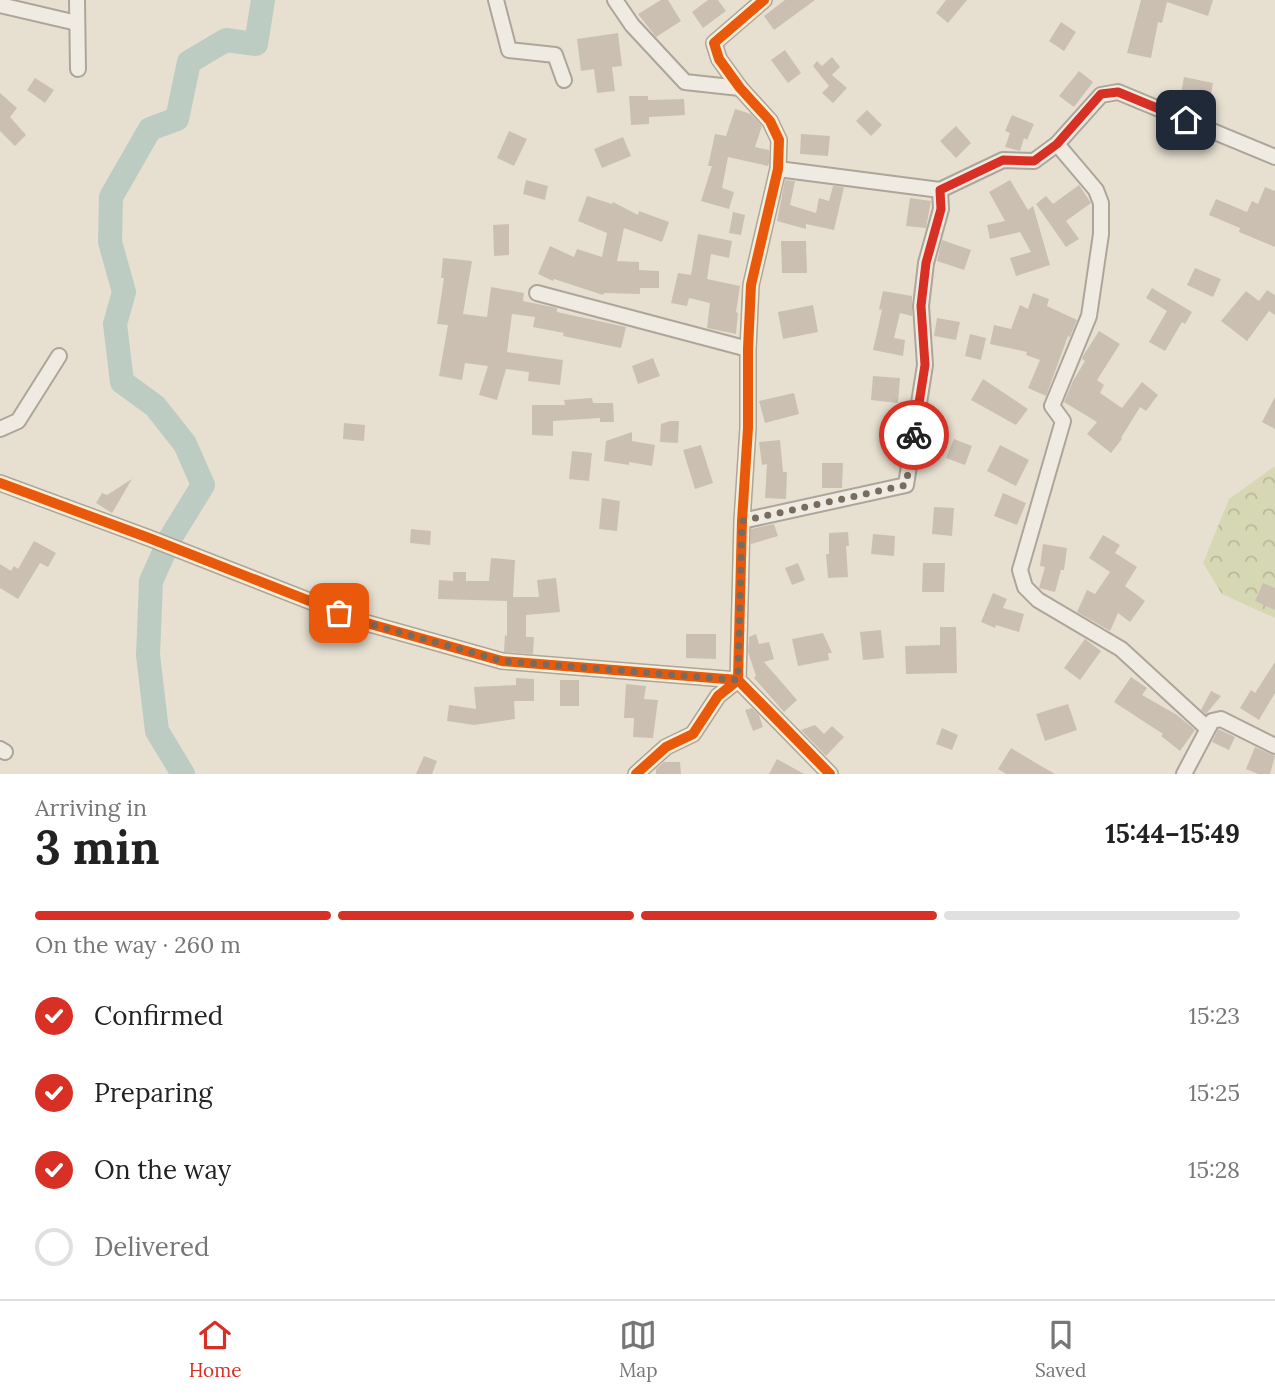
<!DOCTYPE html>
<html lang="en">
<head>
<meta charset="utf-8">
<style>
	:root { --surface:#fff; --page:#f6f6f6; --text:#222; --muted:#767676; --line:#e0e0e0; --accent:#d93025 }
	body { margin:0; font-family:Lora,serif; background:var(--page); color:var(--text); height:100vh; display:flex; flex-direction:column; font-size:26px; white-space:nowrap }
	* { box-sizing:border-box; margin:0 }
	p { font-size:23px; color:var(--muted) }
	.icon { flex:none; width:38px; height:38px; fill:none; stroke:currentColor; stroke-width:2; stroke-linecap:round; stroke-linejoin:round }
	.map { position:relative; height:774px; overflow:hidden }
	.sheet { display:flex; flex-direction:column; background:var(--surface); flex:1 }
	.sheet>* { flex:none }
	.pin { position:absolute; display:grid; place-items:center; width:60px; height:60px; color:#fff; margin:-30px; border-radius:14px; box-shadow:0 4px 10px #0006 }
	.courier { position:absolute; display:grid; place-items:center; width:70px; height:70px; margin:-35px; border:5px solid #d93025; border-radius:50%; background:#fff; color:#222; box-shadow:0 2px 9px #0007 }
	.summary em { font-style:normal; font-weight:700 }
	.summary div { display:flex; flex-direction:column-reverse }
	.summary { display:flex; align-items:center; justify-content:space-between; height:119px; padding:0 35px }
	h1 { font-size:46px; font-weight:700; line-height:52px }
	.bar { display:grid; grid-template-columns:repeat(4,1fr); gap:10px 7px; align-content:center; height:84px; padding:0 35px }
	.bar i { height:9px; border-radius:5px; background:var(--line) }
	.bar .selected { background:var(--accent) }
	.bar p { grid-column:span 4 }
	ol { padding:0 35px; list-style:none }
	li { display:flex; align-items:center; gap:21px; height:77px }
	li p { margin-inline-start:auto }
	li .icon { padding:7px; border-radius:50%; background:var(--accent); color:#fff; stroke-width:4 }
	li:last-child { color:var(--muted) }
	li i { width:38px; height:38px; border:4px solid var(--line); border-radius:50% }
	.menu { display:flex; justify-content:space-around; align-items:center; height:98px; border-top:2px solid var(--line); background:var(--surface); font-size:19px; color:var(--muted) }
	.menu a { display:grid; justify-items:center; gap:4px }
	.menu .selected { color:var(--accent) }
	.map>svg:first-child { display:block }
	.park { fill:url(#park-crowns) }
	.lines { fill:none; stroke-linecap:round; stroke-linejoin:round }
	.river { stroke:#bcccc2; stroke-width:24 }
	.building { fill:#cbbfb2 }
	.street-casing { stroke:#ada599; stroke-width:18 }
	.street { stroke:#efebe3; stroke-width:14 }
	.cycleway-casing { stroke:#f7eed8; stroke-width:15 }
	.cycleway { stroke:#e8590c; stroke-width:10 }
	.done { stroke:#786c5e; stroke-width:7; stroke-dasharray:0 12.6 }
	.route { stroke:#d93025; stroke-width:9 }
</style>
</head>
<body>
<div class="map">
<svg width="1275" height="774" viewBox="0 0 1275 774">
	<defs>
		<pattern id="park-crowns" width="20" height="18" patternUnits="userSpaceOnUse" patternTransform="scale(1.75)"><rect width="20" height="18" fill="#d6d7b3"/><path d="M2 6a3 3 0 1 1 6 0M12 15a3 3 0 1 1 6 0" fill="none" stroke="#b9b99a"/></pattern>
	</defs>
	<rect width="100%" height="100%" fill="#e7e0d1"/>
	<!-- park -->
	<polygon class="park" points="1275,466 1275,618 1222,594 1203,563 1229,499"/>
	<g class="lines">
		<!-- river -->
		<polyline class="river" points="183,774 157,731 148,655 151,581 171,537 203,485 185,444 155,406 122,382 115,324 124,292 110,242 111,197 150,129 177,119 189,62 226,40 256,44 263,0"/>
	</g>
	<!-- building -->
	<g class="building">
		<polygon points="661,0 668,0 681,21 656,37 638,14"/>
		<polygon points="708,0 718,0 726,11 703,28 692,12"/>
		<polygon points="785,0 815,0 774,30 764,16"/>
		<polygon points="946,0 967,0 948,23 936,13"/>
		<polygon points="1141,0 1213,0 1208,16 1167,2 1162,23 1158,22 1151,58 1127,53"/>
		<polygon points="1061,22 1076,32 1064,51 1049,41"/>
		<polygon points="618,33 622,66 612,67 615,91 597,93 594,69 581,71 577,39"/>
		<polygon points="785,50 801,73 788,83 771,60"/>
		<polygon points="832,57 840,67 832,75 847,88 833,103 822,93 829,86 813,66 817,61 822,66"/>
		<polygon points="1079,71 1093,82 1074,107 1059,96"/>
		<polygon points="1184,77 1213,83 1209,105 1180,99"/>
		<polygon points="35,78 54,90 45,103 27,90"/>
		<polygon points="0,93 17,108 10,117 26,135 15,146 0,131"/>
		<polygon points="629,96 648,96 648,100 684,99 685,115 649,117 649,124 631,125"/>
		<polygon points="735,109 751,114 762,126 755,147 769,150 769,163 768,166 728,157 722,188 734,192 729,209 701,201 712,166 708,166 715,134 726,136"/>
		<polygon points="867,110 882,125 871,136 856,121"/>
		<polygon points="1012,115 1034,124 1027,140 1024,138 1020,151 1005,147 1010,133 1005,131"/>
		<polygon points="956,126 971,143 956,158 940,141"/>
		<polygon points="509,131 527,139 514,166 497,158"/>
		<polygon points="801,134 830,136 828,156 800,154"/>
		<polygon points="623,137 631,156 602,168 594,149"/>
		<polygon points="526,180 548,186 545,200 523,194"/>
		<polygon points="785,180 795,181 790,205 816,213 819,198 829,201 833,186 844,187 834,230 806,224 806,229 777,221"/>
		<polygon points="1010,180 1028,210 1033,206 1050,265 1016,276 1010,258 1031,252 1020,232 990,239 987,225 1005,221 989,192"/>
		<polygon points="1079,185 1091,203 1066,221 1079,239 1066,247 1036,204 1046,196 1053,204"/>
		<polygon points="1265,187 1275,191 1275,247 1239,232 1240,228 1209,215 1216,199 1247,212 1252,201 1258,204"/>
		<polygon points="587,196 612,204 613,202 638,215 639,211 669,222 662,242 624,228 617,261 639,262 639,270 659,271 659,288 640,288 640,294 604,293 603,295 554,279 553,281 538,274 550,246 574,257 577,249 602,257 607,233 578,221"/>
		<polygon points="910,198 931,201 926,228 906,226"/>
		<polygon points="733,212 745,215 741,235 729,233"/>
		<polygon points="509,224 509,255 494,256 493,225"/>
		<polygon points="698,234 732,241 729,258 711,254 707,279 740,286 736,312 738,313 736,334 707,328 710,303 689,298 687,306 671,303 678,273 691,275"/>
		<polygon points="942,240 971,250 964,270 937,261"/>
		<polygon points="781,241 806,241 807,273 782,273"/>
		<polygon points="443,258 472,261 463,314 487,317 491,287 524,293 523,301 557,308 557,312 626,327 621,348 563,336 564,333 533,327 535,317 512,314 507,352 563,360 560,385 528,381 529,372 506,369 497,400 479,395 488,366 465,363 462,380 439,376 448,325 437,324 444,278 441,278"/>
		<polygon points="1195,268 1221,279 1213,297 1187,285"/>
		<polygon points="1152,288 1192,312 1185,324 1182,322 1165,351 1149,342 1167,311 1146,298"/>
		<polygon points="1267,290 1275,295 1275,315 1269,311 1247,341 1221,321 1246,291 1259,301"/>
		<polygon points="883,291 912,296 912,316 900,313 894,338 905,340 903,356 873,350 882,310 879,309"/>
		<polygon points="1033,293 1049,299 1047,306 1077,320 1070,337 1068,336 1046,396 1028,388 1040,360 1026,355 1027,352 990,344 994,325 1011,329 1020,305 1028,309"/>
		<polygon points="813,305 818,332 783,339 778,312"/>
		<polygon points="937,318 960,322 956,340 934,336"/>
		<polygon points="1099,331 1120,344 1097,380 1104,385 1100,393 1122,408 1142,382 1158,395 1146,411 1140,407 1121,438 1122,439 1111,453 1087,434 1097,422 1064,402 1073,381 1085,361 1082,359 1083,356"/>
		<polygon points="970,334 986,338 981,360 965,356"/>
		<polygon points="653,358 660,376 638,384 632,366"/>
		<polygon points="873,376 900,378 898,403 871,400"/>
		<polygon points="983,379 1028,409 1016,425 971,400"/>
		<polygon points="794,393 799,414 765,423 759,401"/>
		<polygon points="1275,397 1275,429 1262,422"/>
		<polygon points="592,398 593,403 613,403 614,422 600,422 600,418 553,421 553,436 532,435 532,405 565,405 564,400"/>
		<polygon points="670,421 679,421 678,443 660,442 661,424"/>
		<polygon points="344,423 365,425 364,441 343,439"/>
		<polygon points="632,432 632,441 655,445 652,466 629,462 629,465 604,461 606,441"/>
		<polygon points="954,439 972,446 965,465 946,458"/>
		<polygon points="780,440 783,472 787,472 786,499 765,498 767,464 762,465 759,442"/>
		<polygon points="701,445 713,483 695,489 683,450"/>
		<polygon points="1000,445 1029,460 1016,486 987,471"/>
		<polygon points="572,451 592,453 589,481 569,479"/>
		<polygon points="822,463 843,463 842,488 822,488"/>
		<polygon points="132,479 112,513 96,503 102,493 107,495"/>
		<polygon points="1003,493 1026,503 1017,525 994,516"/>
		<polygon points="602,498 620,501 617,531 599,529"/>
		<polygon points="934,507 954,508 952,536 932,534"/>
		<polygon points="774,524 778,536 751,544 751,529"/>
		<polygon points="411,529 431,531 430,545 410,543"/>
		<polygon points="848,532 849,546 846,546 848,577 828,578 826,554 829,554 829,533"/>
		<polygon points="873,534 895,536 894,556 871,554"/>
		<polygon points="1103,535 1120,545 1115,553 1137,567 1125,586 1145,601 1130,622 1118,613 1110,631 1077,612 1087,590 1095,594 1110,572 1089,558"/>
		<polygon points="34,541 56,553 48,567 40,563 18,599 0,588 0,564 11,571 14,566 18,569"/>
		<polygon points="1043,544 1067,548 1064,570 1061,570 1055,592 1039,588 1045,567 1040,566"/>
		<polygon points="491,558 515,560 513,597 539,597 537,580 556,578 560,612 526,615 526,637 534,637 533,654 504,652 505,635 507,636 507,601 438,599 439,580 453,581 453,572 466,572 466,581 489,581"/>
		<polygon points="798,563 805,580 792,585 785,568"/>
		<polygon points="923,563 945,563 944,592 922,592"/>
		<polygon points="1263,583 1275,588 1275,610 1255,601"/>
		<polygon points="993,593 1007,599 1003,608 1024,614 1019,632 996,625 995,628 981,622"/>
		<polygon points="940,627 956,627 957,673 906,674 905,646 940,645"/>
		<polygon points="881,630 884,658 863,660 860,632"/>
		<polygon points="823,633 832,653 828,653 829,660 798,666 792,639"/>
		<polygon points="686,634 716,634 716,659 686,658"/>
		<polygon points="756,634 759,644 769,642 774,659 764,662 797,700 784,712 754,678 756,676 748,652 749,637"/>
		<polygon points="1085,639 1101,651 1080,680 1064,668"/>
		<polygon points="1275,662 1275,693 1259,720 1240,708 1251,690 1255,693"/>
		<polygon points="1131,677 1147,688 1142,695 1177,715 1195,730 1180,751 1161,736 1163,734 1114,702"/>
		<polygon points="516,678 534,679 534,701 514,701 515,719 474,725 447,721 449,705 476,709 474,687 516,685"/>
		<rect x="560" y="680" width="19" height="26"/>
		<polygon points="626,684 646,686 644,699 658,700 653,738 633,737 634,718 624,718"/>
		<polygon points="1211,691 1221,696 1206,714 1201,710"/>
		<polygon points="1068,704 1077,730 1045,741 1036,714"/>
		<polygon points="752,708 759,715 763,727 753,731 745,710"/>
		<polygon points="815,725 824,734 832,726 844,737 826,756 801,730"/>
		<polygon points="942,728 958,735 952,750 936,744"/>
		<polygon points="1218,729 1235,737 1229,750 1212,742"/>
		<polygon points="1255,747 1275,756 1270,774 1258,774 1246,769"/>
		<polygon points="1011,748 1036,763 1055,774 1006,774 998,769"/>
		<polygon points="424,756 437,761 432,774 416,774"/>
		<polygon points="777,759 804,774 769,774"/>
		<polygon points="664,762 680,762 681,774 656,774 656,769"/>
	</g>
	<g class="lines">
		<defs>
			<g id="street">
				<polyline points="77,0 78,69"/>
				<polyline points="496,0 509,50 555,55 564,80"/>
				<polyline points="615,0 632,25 685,82 740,88"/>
				<polyline points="0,5 77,23"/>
				<polyline points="1057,144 1096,190 1101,203 1101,234 1089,316 1052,406 1063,421 1020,570 1025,587 1038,600 1121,649 1207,728"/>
				<polyline points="778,169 940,190 1003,160 1034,161 1057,144 1101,95 1118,92 1275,157"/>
				<polyline points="537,293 748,349"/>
				<polyline points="0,429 18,421 59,356"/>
				<polyline points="0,483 149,538 363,622 502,661 738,680 830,774"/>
				<polyline points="742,521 906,485 925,365 921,306 926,263 941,209 940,190"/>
				<polyline points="0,749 5,752"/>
				<polyline points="636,774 666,747 693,734 718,696 738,680 742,521 748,428 748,349 751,285 778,169 779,140 770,121 740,88 719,59 714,43 764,0"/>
				<polyline points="1184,774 1212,721 1221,719 1275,746"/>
			</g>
		</defs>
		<!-- street casing -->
		<use href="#street" class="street-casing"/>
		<!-- street -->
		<use href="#street" class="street"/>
		<defs>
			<g id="cycleway">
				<polyline points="0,483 149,538 363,622 502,661 738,680 830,774"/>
				<polyline points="636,774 666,747 693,734 718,696 738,680 742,521 748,428 748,349 751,285 778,169 779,140 770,121 740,88 719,59 714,43 764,0"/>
			</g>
		</defs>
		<!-- cycleway casing -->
		<use href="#cycleway" class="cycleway-casing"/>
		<!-- cycleway -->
		<use href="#cycleway" class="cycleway"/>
	</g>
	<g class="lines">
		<!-- done -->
		<polyline class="done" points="339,613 363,622 502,661 738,680 742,521 906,485 914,435"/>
		<!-- route -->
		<polyline class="route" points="914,435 925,365 921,306 926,263 941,209 940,190 1003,160 1034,161 1057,144 1101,94 1118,92 1186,120"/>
	</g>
</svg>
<div class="pin" style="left:339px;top:613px;background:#ea580c"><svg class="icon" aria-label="bag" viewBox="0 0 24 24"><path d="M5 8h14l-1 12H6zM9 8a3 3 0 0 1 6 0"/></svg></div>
<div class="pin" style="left:1186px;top:120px;background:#1f2937"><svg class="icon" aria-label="home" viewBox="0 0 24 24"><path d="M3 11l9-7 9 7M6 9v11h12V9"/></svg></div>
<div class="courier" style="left:914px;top:435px"><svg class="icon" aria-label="bike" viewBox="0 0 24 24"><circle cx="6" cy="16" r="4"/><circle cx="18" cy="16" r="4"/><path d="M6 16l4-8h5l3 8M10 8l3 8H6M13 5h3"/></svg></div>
</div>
<section class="sheet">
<div class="summary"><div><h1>3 min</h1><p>Arriving in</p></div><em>15:44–15:49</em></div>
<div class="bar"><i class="selected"></i><i class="selected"></i><i class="selected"></i><i></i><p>On the way · 260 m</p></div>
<ol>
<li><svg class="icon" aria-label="check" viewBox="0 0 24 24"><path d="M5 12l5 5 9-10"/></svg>Confirmed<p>15:23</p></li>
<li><svg class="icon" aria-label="check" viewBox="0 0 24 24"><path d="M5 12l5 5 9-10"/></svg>Preparing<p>15:25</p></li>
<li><svg class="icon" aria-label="check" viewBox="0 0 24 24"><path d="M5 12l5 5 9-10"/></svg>On the way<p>15:28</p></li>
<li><i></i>Delivered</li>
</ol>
</section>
<nav class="menu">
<a class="selected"><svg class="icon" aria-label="home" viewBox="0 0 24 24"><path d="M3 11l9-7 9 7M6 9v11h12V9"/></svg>Home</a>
<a><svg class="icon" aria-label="map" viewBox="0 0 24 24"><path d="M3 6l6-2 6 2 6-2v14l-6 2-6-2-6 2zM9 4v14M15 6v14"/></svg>Map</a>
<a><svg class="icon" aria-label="saved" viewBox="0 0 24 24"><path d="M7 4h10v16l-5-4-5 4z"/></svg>Saved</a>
</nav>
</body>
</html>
